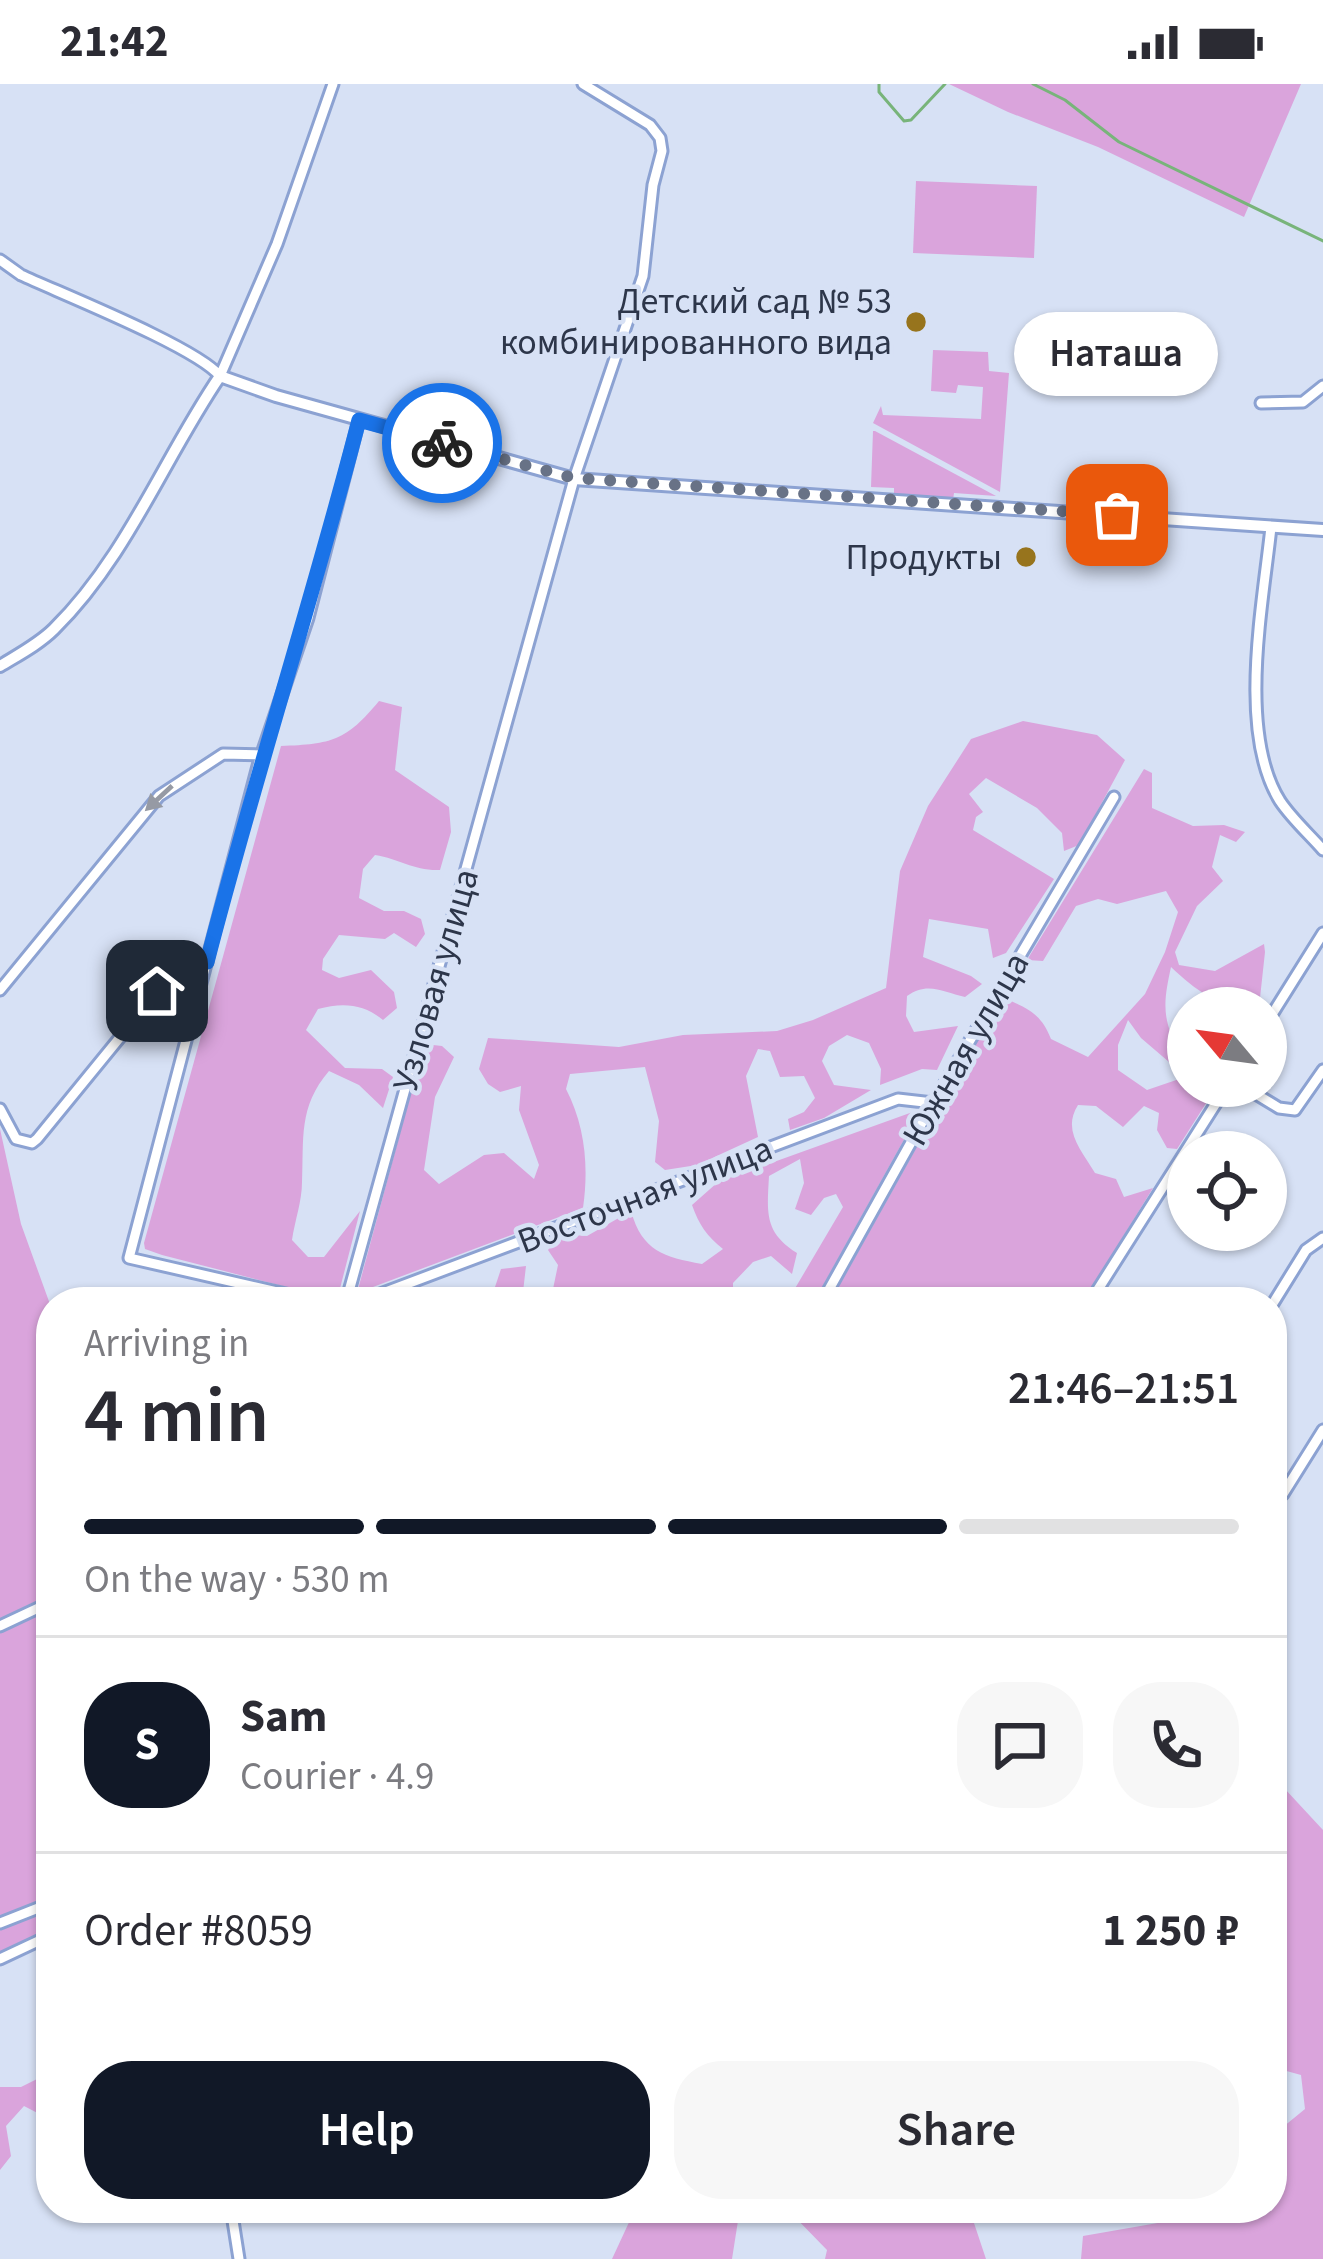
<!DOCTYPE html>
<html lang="en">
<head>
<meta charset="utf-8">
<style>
	:root { --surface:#fff; --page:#f7f7f7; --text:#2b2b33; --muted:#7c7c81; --line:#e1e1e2; --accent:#111827 }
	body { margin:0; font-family:"Source Sans 3",sans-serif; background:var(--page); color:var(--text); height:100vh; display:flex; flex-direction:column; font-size:45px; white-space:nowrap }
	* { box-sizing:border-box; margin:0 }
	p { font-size:39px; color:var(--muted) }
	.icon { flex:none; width:66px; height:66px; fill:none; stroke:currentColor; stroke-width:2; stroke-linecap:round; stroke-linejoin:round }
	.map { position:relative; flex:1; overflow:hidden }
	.sheet { position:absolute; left:36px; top:1203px; width:1251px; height:936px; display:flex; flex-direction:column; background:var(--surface); border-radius:48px; box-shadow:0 3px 9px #0004 }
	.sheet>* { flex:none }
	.needle { width:78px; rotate:299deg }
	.controls { position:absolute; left:1167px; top:903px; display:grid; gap:24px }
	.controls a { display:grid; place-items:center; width:120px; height:120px; border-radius:50%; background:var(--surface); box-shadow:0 3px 9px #0004; font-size:60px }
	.pin { position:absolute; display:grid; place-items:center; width:102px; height:102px; color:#fff; margin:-51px; border-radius:24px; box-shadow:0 6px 18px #0006 }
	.courier { position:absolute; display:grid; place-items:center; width:120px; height:120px; margin:-60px; border:9px solid #1a73e8; border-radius:50%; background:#fff; color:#222; box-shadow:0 3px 15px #0007 }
	.bubble { position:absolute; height:84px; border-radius:42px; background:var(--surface); box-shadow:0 3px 9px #0004; font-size:39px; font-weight:600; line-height:84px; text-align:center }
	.summary em { font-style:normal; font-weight:600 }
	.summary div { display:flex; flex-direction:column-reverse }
	.summary { display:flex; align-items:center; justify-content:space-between; height:204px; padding:0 48px }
	h1 { font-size:78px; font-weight:600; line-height:90px }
	.bar { display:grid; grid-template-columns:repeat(4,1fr); gap:18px 12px; align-content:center; height:144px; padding:0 48px }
	.bar i { height:15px; border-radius:9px; background:var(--line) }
	.bar .on { background:var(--accent) }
	.bar p { grid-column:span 4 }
	.line { display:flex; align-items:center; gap:30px; padding:0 48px; border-top:3px solid var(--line) }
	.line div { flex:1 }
	.round { display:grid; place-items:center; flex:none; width:126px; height:126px; border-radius:48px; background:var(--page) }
	.button { display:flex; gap:24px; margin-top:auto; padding:24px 48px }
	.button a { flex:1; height:138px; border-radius:48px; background:var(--accent); color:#fff; font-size:48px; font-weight:600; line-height:138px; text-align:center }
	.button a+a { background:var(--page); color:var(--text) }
	.status { display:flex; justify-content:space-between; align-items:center; height:84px; padding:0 60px; background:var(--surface); direction:ltr }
	.status svg { height:33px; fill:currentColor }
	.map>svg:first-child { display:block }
	.green { fill:#daa4dc }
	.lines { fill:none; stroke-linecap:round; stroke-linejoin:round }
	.stream { stroke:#78b47a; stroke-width:3 }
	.minor-casing { stroke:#8ca2d2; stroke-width:15 }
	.tertiary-casing { stroke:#8ca2d2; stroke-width:16 }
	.minor { stroke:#fff; stroke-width:9 }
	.tertiary { stroke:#fff; stroke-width:10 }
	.oneway { fill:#969aa4 }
	.done { stroke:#687286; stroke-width:12; stroke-dasharray:0 21.6 }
	.route { stroke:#1a73e8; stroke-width:15 }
	.poi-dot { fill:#97741d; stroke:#d7e1f5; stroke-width:4.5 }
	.labels { text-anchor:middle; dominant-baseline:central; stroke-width:9; stroke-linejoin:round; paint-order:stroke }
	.poi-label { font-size:36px; fill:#2d364a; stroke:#d7e1f5; text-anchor:end }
	.street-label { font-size:36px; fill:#2d364a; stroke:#d7e1f5 }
</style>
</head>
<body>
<div class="status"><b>21:42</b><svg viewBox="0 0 49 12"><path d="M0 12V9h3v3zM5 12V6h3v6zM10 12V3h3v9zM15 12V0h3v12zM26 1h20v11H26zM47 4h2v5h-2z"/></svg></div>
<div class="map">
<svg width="1323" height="2175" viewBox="0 0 1323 2175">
	<rect width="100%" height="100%" fill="#d7e1f5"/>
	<!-- green -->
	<g class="green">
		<polygon points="949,0 1301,0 1244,133 1098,63 1008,28"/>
		<polygon points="916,97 1037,102 1034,174 913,169"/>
		<polygon points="933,266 988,268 989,287 1009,289 1000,408 873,339 881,322 883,331 981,335 983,303 958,301 956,309 931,307"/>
		<polygon points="873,347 875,347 996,412 954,409 953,416 894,411 894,404 871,403"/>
		<path d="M 379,617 L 402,623 L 395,686 L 449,723 L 451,748 L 440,786 C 414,787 400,775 375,771 L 363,785 L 359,814 L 384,827 L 404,827 L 421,835 L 425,850 L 416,863 L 394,849 L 385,855 L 339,851 L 323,875 L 322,886 L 339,894 L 371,886 L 394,908 L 397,924 L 383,936 C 364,920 343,918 318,925 L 306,946 L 345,984 L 382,985 L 393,993 L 383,1024 L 359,1001 L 329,987 C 298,1023 304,1055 302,1098 C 302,1117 295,1136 292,1156 L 308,1173 L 324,1173 L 360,1127 L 337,1216 L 162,1171 L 145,1165 L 144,1159 L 281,662 C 332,660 346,657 379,617 Z"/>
		<path d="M 1023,637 L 1097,651 L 1125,676 L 1079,761 L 1064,767 L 1062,749 L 1037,724 L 986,694 L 969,710 L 983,728 L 976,733 L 973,746 L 1054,795 L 1006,869 L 993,874 L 988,845 L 929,835 L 923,873 L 971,892 L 982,900 L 965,913 C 944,908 927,897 907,912 L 906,932 L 914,948 L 958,942 L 937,986 L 922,985 L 880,1001 L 881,985 L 869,959 L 847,951 L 829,962 L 822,977 L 834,1001 L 871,1006 L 824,1034 L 790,1046 L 788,1035 L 804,1028 L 815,1014 L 804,992 L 780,993 L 770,967 L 758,965 L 746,992 L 758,1053 L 697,1081 L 665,1086 L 655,1078 L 659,1037 L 645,983 L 570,990 L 566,1005 C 585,1042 589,1082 583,1124 L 357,1209 L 424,960 L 442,962 L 454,973 L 435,1013 L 424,1086 L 439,1100 L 484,1071 L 504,1069 L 534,1095 L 539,1081 L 519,1026 L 521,1002 L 500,1008 L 488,1000 L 479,985 L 488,954 L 619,963 L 683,951 L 777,947 L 813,936 L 886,904 L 900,787 L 928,722 L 971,655 Z"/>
		<path d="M 1144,685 L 1152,689 L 1152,724 L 1193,742 L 1224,741 L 1245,748 L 1236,758 L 1220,751 L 1212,783 L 1223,797 L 1197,822 L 1175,868 L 1179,881 L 1215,887 L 1264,860 L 1265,868 L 1260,914 L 1255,924 C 1219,924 1195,906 1171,883 C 1163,919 1161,939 1183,971 L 1169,978 L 1141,954 L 1128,936 L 1118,961 L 1118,986 L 1147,1006 L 1188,992 L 1188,1002 L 1217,1002 L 1177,1065 L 1167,1064 L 1157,1046 L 1159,1029 L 1144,1022 L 1123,1043 L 1096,1022 L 1078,1021 C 1062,1046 1081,1066 1095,1089 L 1116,1095 L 1124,1113 L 1153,1104 L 1083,1218 L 830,1218 L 975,959 L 1009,916 C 1031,926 1042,932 1051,955 L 1088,973 L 1145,910 L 1165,868 L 1178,828 L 1166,807 L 1117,820 L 1098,815 L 1076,822 L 1043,877 L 1027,876 Z"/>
		<path d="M 921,1025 L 814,1218 L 787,1218 L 843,1123 L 836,1110 L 824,1114 L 811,1131 L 795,1125 L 804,1099 L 800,1075 L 769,1092 C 767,1129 764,1148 797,1169 L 792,1190 L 771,1172 L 753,1178 L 733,1199 L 733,1209 L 740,1218 L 496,1218 L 495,1203 L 501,1185 L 526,1182 L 523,1208 L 536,1216 L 553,1205 L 558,1181 L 548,1166 L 560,1150 L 587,1152 L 631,1127 C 642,1167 664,1173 702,1180 L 723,1165 C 707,1152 699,1141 692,1121 L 718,1098 Z"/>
		<polygon points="0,1045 21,1140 51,1223 51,1847 0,1871"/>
		<polygon points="1272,1691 1323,1746 1323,2175 1081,2175 1083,2152 1215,2129 1215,2124 1272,2124 1272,2052 1305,2025 1301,1991 1272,1983"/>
		<polygon points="51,1988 51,2036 24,2022 6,2042 11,2072 0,2086 0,2003 21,2003"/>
		<polygon points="627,2124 740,2124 732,2175 612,2175 631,2134"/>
		<polygon points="791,2124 969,2124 986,2175 825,2175 827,2166 790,2128"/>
	</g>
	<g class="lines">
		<!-- stream -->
		<g class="stream">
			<polyline points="879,0 879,8 904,37 911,36 945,0"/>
			<polyline points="1033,0 1065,16 1119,58 1323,157"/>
		</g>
		<defs>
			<g id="minor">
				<path d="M 0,176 L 21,191 C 62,210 196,263 220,292 L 277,160 L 333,0"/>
				<polyline points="1261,319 1303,318 1323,302"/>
				<path d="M 1271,443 C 1263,520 1237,648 1280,717 C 1292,735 1309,750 1323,766"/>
				<polyline points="0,906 159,712 223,670 262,671"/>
				<polyline points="1266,940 1323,849"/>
				<polyline points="1251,1007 1279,1024 1295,1026 1323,986"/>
				<polyline points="0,1025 16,1055 32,1059 37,1055 175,886 194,877 207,878"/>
				<polyline points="321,1218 129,1174 259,678 308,534 359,336"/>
				<polyline points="346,1218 574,395 643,192 653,101 662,67 660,54 650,41 583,0"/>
				<polyline points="359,1218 898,1015 933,1019"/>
				<polyline points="822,1218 933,1019 1114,713"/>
				<polyline points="1090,1218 1227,1002"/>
				<polyline points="1272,1221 1306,1166 1323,1154"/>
				<polyline points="1272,1421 1283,1410 1323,1346"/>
				<polyline points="0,1542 51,1518"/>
				<polyline points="0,1839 51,1819"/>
				<polyline points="0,1875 51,1851"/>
				<polyline points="231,2124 239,2175"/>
				<polyline points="232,2132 311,2124"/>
			</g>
			<path id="tertiary" d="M 0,582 C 18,571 39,560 54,545 C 127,473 164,374 220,292 L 276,312 L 574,395 L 1323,446"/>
		</defs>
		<!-- minor casing -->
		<use href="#minor" class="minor-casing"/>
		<!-- tertiary casing -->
		<use href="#tertiary" class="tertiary-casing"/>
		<!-- minor -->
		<use href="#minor" class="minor"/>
		<!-- tertiary -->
		<use href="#tertiary" class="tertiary"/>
	</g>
	<!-- one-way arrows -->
	<defs><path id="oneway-solid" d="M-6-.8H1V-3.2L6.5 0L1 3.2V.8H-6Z" transform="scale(3)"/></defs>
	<use class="oneway" href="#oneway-solid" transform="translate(159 714) rotate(137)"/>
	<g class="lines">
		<!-- done -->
		<polyline class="done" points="442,359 574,394 1117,431"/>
		<!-- route -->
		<path class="route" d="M 157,907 L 182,882 L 207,878 C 254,696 312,518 359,336 L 442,359"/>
	</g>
	<!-- markers -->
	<g class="poi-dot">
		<circle cx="916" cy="238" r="12"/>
		<circle cx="1026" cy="473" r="12"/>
	</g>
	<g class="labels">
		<!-- poi labels -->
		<g class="poi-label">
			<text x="892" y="217">Детский сад № 53<tspan x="892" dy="41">комбинированного вида</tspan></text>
			<text x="1002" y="473">Продукты</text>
		</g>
		<!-- street labels -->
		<g class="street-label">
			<text transform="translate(436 896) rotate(-74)">Узловая улица</text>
			<text transform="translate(966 965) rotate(-60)">Южная улица</text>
			<text transform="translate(645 1111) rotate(-21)">Восточная улица</text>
		</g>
	</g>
</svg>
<div class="controls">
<a><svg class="needle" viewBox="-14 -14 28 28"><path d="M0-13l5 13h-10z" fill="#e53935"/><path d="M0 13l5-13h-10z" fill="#7c7c81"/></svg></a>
<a><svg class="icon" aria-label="locate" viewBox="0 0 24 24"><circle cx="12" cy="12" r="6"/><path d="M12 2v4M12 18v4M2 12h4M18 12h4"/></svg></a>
</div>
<div class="pin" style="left:1117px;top:431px;background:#ea580c"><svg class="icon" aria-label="bag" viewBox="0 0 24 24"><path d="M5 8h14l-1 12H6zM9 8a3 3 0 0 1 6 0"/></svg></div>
<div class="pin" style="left:157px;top:907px;background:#1f2937"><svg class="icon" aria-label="home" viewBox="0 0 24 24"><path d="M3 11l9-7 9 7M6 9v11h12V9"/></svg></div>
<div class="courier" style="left:442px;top:359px"><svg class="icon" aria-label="bike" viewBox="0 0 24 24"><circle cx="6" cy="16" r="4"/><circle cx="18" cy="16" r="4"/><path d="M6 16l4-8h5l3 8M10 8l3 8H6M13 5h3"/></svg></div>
<div class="bubble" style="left:1014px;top:228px;width:204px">Наташа</div>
<section class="sheet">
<div class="summary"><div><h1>4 min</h1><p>Arriving in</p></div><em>21:46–21:51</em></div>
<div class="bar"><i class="on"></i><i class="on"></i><i class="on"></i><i></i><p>On the way · 530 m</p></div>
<div class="line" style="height:216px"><b class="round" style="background:var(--accent);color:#fff">S</b><div><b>Sam</b><p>Courier · 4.9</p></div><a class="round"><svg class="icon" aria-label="chat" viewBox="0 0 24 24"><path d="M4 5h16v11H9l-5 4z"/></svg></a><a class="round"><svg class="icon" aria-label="phone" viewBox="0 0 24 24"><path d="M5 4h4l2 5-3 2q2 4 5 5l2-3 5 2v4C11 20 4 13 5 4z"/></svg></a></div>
<div class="line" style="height:156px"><div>Order #8059</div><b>1 250 ₽</b></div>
<div class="button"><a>Help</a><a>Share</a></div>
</section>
</div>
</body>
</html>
